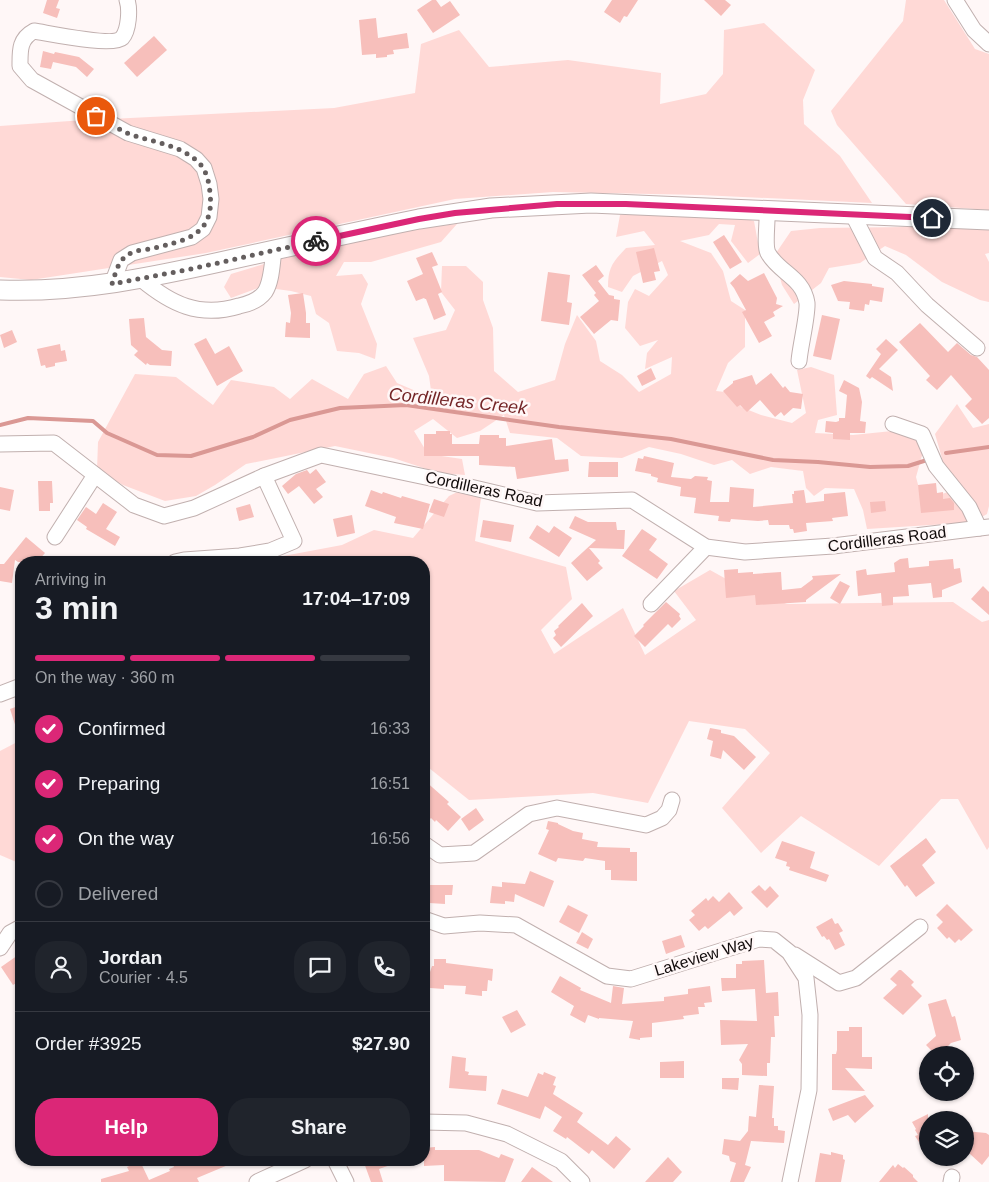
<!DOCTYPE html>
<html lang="en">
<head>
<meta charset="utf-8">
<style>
	:root { --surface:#171b24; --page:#20242c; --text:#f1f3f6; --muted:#9ea1a6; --line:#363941; --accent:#db2777 }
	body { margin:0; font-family:Arial,sans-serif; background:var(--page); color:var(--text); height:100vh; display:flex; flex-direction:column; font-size:19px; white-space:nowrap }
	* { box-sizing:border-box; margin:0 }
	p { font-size:16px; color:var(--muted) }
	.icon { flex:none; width:28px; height:28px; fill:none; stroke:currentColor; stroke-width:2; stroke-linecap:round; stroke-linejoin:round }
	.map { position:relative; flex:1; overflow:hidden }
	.panel { position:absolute; left:15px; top:556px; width:415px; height:610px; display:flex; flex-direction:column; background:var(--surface); border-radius:20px; box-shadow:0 1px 4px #0004 }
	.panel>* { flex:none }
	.fabs { position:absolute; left:919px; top:1046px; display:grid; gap:10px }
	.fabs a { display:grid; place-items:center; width:55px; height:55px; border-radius:50%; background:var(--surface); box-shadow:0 1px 4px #0004; font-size:25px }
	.pin { position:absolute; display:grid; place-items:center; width:42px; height:42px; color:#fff; margin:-21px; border:2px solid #fff; border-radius:50%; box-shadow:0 1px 5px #0007 }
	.courier { position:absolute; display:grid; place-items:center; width:50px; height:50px; margin:-25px; border:4px solid #db2777; border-radius:50%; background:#fff; color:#222; box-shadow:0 1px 6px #0007 }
	.head em { font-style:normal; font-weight:700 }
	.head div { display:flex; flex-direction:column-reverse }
	.head { display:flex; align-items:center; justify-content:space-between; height:85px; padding:0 20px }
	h1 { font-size:32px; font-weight:700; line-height:38px }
	.bar { display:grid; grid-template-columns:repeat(4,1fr); gap:8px 5px; align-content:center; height:60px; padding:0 20px }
	.bar i { height:6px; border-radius:4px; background:var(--line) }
	.bar .on { background:var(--accent) }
	.bar p { grid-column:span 4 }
	.line { display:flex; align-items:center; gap:12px; padding:0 20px; border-top:1px solid var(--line) }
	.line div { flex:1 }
	.round { display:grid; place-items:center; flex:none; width:52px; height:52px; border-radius:20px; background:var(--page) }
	ol { padding:0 20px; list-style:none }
	li { display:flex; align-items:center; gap:15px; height:55px }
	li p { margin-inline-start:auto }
	li .icon { padding:5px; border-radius:50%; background:var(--accent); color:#fff; stroke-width:4 }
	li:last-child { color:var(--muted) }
	li i { width:28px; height:28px; border:2px solid var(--line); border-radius:50% }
	.button { display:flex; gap:10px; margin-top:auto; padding:10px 20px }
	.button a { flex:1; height:58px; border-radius:20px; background:var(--accent); color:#fff; font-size:20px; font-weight:700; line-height:58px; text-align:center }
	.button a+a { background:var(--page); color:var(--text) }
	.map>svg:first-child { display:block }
	.green { fill:#ffd9d6 }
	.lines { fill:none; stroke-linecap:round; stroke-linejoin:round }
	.stream { stroke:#da9894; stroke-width:4 }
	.building { fill:#f7bfbb }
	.minor-casing { stroke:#c1b0af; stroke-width:17 }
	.major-casing { stroke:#c1b0af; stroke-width:21 }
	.minor { stroke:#fff; stroke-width:15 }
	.major { stroke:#fff; stroke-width:19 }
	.done { stroke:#645e5e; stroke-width:5; stroke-dasharray:0 9 }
	.route { stroke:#db2777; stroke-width:6 }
	.labels { text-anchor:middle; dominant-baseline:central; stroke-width:5; stroke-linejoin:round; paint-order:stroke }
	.street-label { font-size:16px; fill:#110b0b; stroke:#fff7f7 }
	.water-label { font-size:18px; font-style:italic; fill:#742527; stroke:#fff7f7 }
</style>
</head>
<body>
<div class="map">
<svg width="989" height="1182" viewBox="0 0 989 1182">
	<rect width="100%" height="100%" fill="#fff7f7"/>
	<!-- green -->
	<g class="green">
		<polygon points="906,0 944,0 975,49 989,54 989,210 906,204 837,125 831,111 903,21"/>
		<polygon points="764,23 815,70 803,100 804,124 840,156 872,203 701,195 553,192 455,199 206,253 31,280 0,277 0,126 70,121 334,108 415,93 421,44 459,30 489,67 568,60 661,73 660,104 706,94 723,74 724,30"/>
		<path d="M 654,211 L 723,213 L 754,221 L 760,254 L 748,263 L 731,241 L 735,225 L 719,224 L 709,235 L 680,241 L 711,253 L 723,271 L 731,301 L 745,310 L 745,347 L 728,363 L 716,391 L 734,393 L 741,407 L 761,415 L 792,423 L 806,413 L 797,370 L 811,367 L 834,375 L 837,415 L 818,420 L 815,433 L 853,435 L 902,430 L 921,434 L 923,452 L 916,477 L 922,500 L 958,489 L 946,472 L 935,434 L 957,404 L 973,428 L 989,424 L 989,506 L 987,514 L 964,527 L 947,524 L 867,529 L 863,510 L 854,489 L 825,488 L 814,496 L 806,488 L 803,471 L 771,467 L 750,474 L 732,460 L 714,465 L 681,454 L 649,447 L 622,458 L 581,456 L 557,438 L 510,433 L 504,415 L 480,431 L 457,438 L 433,419 L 414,431 L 428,454 L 462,459 L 465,475 L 439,473 L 393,458 L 335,446 L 246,464 L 215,485 L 196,496 L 165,501 L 123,485 L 97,470 L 98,442 L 135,374 L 176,377 L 213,405 L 231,380 L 274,387 L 290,399 L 312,379 L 348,399 L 364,374 L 386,366 L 397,383 L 432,398 L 429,376 L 413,338 L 446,330 L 455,310 L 441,292 L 442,266 L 466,266 L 483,282 L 483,300 L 493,328 L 494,371 L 518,392 L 555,380 L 565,344 L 577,315 L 596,341 L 600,361 L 622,375 L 639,392 L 671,374 L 672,357 L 645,369 L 647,353 L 658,340 L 640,346 L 625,328 L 628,302 L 635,289 L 649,296 L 668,275 L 662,261 L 633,276 L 622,292 L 608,287 C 608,267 613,262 626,248 L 655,245 L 644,231 L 616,237 L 620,215 Z"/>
		<path d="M 457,224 L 441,242 L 371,262 L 344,262 L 336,276 L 362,274 L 368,284 L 361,304 L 377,344 L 375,359 L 359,353 L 337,351 L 329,323 L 316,314 L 311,296 L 291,291 L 261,287 L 231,298 L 224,287 L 231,274 C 305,251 379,232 457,224 Z"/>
		<polygon points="905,227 989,227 989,253 985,254 989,262 989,302 980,300 942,282 906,255 885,246 860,263 829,268 821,283 794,304 782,285 774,256 791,231 820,228"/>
		<polygon points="472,485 481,498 475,541 566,567 572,599 541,630 554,654 623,608 645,655 696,620 674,591 710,570 737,585 787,604 953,602 982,622 989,620 989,847 987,850 958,799 941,799 879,866 801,816 761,853 722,808 770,753 745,729 689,721 648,803 593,793 469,800 424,764 424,562 251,562 342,545 374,530 413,538 449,496"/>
		<polygon points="21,740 21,864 0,855 0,751"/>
	</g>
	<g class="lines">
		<!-- stream -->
		<g class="stream">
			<polyline points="0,425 28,418 93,421 107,433 157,455 191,456 253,437 290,420 340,408 406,405 559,427 671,439 773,460 818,462 870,467 908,466 927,460"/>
			<polyline points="946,453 989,447"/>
		</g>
	</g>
	<!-- building -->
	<g class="building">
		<polygon points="47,0 59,0 56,8 60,9 57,18 43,13"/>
		<polygon points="432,0 436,0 441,7 450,1 460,15 433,33 417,10"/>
		<polygon points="612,0 638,0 627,17 624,16 620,23 604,12"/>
		<polygon points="704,0 725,0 731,5 721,16"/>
		<polygon points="376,18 378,38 407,33 409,48 393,50 394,54 387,55 387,57 376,58 376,54 362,55 359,20"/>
		<polygon points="154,36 167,50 137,77 124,63"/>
		<polygon points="43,51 54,54 55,52 79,57 94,69 87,77 76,67 53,62 51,69 40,67"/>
		<polygon points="724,235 742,262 730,269 713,242"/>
		<polygon points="654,248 660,271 654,272 656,280 643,283 636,252"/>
		<polygon points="432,252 438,265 432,267 442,292 438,294 446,315 434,320 426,299 425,299 424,298 416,301 407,281 423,274 416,258"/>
		<polygon points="596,265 604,276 598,281 609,295 614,296 614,299 620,300 618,321 611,320 594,334 580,317 599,301 594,295 596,293 582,275"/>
		<polygon points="548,272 570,275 567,302 572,303 569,325 541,321"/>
		<polygon points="764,273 777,298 776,304 783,306 773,312 775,316 764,322 772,336 759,343 742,312 746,310 734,288 730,283 740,274 748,281"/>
		<polygon points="844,281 872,284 872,286 884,288 882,302 870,300 869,305 865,304 864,311 849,309 850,302 838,301 831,285"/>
		<polygon points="303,293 306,313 306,323 310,323 310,338 285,337 286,322 290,323 291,313 288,295"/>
		<polygon points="822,315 840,319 831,360 813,356"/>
		<polygon points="144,318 146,337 162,350 172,351 171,366 150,365 147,363 146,365 134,355 138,351 131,345 129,319"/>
		<polygon points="920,323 948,352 957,343 971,355 977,357 989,370 989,418 982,424 965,406 972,399 951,375 937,390 926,380 930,376 899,342"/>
		<polygon points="12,330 17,342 4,348 0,335"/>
		<polygon points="206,338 215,354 229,346 243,371 217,386 194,344"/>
		<polygon points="886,339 898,350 879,369 891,377 893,391 872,377 870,379 866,376 881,354 876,349"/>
		<polygon points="60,344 61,351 65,350 67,361 55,363 55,366 46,368 45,365 41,366 37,349"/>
		<polygon points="651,368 656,379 642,386 637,376"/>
		<polygon points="771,373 783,388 785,386 790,392 803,394 801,409 793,408 784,416 781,412 775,417 760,400 747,412 740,405 737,407 723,391 733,383 733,381 752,375 756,385"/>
		<polygon points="844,380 859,388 862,402 860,421 866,422 865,433 850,433 850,440 833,439 833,433 825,432 826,421 836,422 839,421 839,418 845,418 847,395 839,391"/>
		<polygon points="436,431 450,431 450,434 452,434 452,444 479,444 480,435 499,435 499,438 506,438 506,446 552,439 555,460 568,459 569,471 517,479 515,467 479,465 479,456 424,456 424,434 436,434"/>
		<polygon points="644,456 674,463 671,477 691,479 695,476 708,477 707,480 712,481 710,502 729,502 730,487 754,489 753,507 793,503 792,494 794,494 794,491 804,490 806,503 824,501 824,494 845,492 848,516 832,518 833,521 806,523 807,531 794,533 793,529 790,529 789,525 769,525 768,520 758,521 731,519 730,522 718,521 719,516 694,513 696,498 680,496 681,487 657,482 658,478 651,476 651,474 635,471 638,458 643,459"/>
		<polygon points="589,462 618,462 618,477 588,477"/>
		<polygon points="316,469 326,482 316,489 323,497 314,504 299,486 288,494 282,486 296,474 307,470 310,474"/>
		<polygon points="38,481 52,481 53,503 50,503 50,511 39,511"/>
		<polygon points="936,483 937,493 943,492 943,499 950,498 954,503 954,510 921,513 918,485"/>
		<polygon points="0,487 14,490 10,511 0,509"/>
		<polygon points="371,490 382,494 383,492 401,498 402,496 430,504 423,529 394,523 396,517 365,506"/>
		<polygon points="434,499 449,504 444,517 429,512"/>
		<polygon points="885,501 886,511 871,513 870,502"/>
		<polygon points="103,503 117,512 106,529 120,537 115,546 86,529 87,527 77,520 86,507 96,514"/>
		<polygon points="250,504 254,517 239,521 236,508"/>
		<polygon points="352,515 355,533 337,537 333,519"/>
		<polygon points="575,516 588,522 616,522 617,530 625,530 624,549 589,548 600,561 598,563 603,568 587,581 571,563 596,540 569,528"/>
		<polygon points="483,520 514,525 511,542 480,537"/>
		<polygon points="537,525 549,533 554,526 572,538 559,557 529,538"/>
		<polygon points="642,529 657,539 649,550 668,564 657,579 622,556"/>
		<polygon points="26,537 45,553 37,562 18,562 15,560 12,583 0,581 0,564 4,564"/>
		<polygon points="908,558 909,568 929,566 929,561 953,559 954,569 960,568 962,582 942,590 942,597 933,598 931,583 908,585 909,596 893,597 893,605 882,606 881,593 858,596 856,571 866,569 867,575 895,572 894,563 900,559"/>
		<polygon points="738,569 738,573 753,572 753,574 781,572 782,590 801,588 813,579 812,576 841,574 806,600 806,602 756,605 755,595 726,598 724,570"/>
		<polygon points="840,581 850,586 840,604 830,598"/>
		<polygon points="983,586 989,592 989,615 971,599"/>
		<polygon points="666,602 680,614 679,616 681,619 672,628 668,624 645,647 634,636 644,626 643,625"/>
		<polygon points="582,603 593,616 561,647 553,638 556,635 554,631 559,627 558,626"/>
		<polygon points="21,705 21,737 19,737 10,709"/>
		<polygon points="710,728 721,730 721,733 734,736 756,757 744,770 723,750 721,759 710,756 713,741 707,739"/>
		<polygon points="424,780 449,802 447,804 461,817 448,831 436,820 435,822 431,818 429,820 424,815"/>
		<polygon points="476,808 484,820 469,831 461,819"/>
		<polygon points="548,821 558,823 558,824 573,831 583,833 582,839 598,842 597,847 630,848 630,852 637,852 637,881 611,880 611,870 605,870 605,861 585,858 583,861 558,858 556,862 538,854 549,830 546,829"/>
		<polygon points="926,838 936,852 922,865 935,883 916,897 907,885 905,887 890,866"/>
		<polygon points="782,841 815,852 810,868 829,875 826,882 789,870 790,867 786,866 787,862 775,858"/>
		<polygon points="530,871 554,881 544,907 515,894 514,902 505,901 505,904 490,903 492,886 502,887 502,882 525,884"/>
		<polygon points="429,885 453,885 452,895 445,895 445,904 429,903"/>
		<polygon points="759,885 765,891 770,886 779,896 767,908 751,892"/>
		<polygon points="729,892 743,908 734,916 730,911 708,929 705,926 699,931 689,920 695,915 691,911 706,898 708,901 713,896 719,902"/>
		<polygon points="947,904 973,930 961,941 959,939 955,943 949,937 947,939 937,928 943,922 936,915"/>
		<polygon points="568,905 588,915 579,933 559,922"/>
		<polygon points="832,918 835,924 838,923 843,931 839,933 845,945 835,950 829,939 827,940 824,936 822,937 816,927"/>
		<polygon points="582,932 593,939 588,949 576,943"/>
		<polygon points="681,935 685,947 666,954 662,941"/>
		<polygon points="21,953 21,980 13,985 1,967"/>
		<polygon points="434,959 446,959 446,963 493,969 492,981 488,980 487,991 482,991 482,996 465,994 466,986 444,985 444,989 430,988 430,972 432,966 434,966"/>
		<polygon points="764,960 766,993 778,992 779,1016 774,1016 775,1037 771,1037 770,1063 767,1063 767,1076 742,1075 742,1064 739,1060 748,1044 721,1045 720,1020 757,1021 755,989 722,991 721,978 736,978 736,964 742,964 742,961"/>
		<polygon points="899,970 901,970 914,982 911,985 922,996 903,1015 883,998 897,985 890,979"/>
		<polygon points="560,976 581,988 580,990 611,1003 613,986 624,988 622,1004 664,1001 664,997 688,994 688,989 710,986 712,1002 704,1003 705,1007 698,1007 699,1014 683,1016 684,1019 652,1023 652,1037 640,1038 640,1040 629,1038 633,1021 599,1018 599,1019 588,1015 585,1023 570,1015 574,1006 551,992"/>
		<polygon points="946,999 952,1017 955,1016 961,1040 951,1043 939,1055 936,1055 926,1045 936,1036 928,1004"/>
		<polygon points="517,1010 526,1025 511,1033 502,1017"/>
		<polygon points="849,1027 862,1027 862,1057 872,1057 872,1069 845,1068 865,1091 832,1090 832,1054 836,1054 837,1050 837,1031 849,1031"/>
		<polygon points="452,1056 466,1058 465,1071 469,1072 468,1075 487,1076 486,1091 449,1088"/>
		<polygon points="684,1061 684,1078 660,1078 660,1062"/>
		<polygon points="544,1072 556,1077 553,1085 556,1086 553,1094 583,1113 577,1122 608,1145 616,1136 631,1149 614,1169 592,1150 589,1154 567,1137 566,1139 553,1131 562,1117 545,1106 540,1119 497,1104 502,1089 528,1097 538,1073 543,1075"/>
		<polygon points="722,1078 739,1078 738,1090 722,1089"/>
		<polygon points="759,1085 774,1086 772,1118 774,1118 774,1126 778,1126 778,1130 785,1131 784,1143 751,1141 745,1165 751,1167 744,1182 730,1182 736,1163 730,1161 729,1156 722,1154 724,1139 740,1141 748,1131 749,1116 756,1117"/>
		<polygon points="865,1095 874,1106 855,1123 848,1115 833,1121 828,1109"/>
		<polygon points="928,1114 928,1156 915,1136 918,1135 915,1130 916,1129 912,1122"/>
		<polygon points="965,1131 986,1133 989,1135 989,1156 982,1165 970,1154 965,1154"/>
		<polygon points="435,1147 435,1150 479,1150 499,1158 501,1154 514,1159 505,1182 444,1181 444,1165 424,1166 424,1148"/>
		<polygon points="831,1152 843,1155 843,1159 845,1160 841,1182 815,1182 820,1153 831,1155"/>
		<polygon points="668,1157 682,1172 673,1182 645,1182"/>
		<polygon points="171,1160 240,1160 197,1178 199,1182 101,1182 101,1179 129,1171 127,1167 140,1161 149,1180 170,1171 169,1169 174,1167"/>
		<polygon points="363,1160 399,1160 399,1162 379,1169 383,1182 371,1182"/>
		<polygon points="898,1164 903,1168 904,1167 913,1175 913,1177 918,1182 879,1182 893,1165 895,1168"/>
		<polygon points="532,1167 553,1182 521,1182"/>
	</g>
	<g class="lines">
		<defs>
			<g id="minor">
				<polyline points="955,0 974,30 989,44"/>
				<path d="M 767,211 C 768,221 764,245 768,253 C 779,273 803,277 807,303 C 808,315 800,347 799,361"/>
				<polyline points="853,215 875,258 897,273 927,305 977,348"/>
				<path d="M 141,279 C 171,304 199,318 239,306 C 249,304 259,300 265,292 C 272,281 272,263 274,250"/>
				<path d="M 112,284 L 121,260 L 132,253 L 192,237 L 203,229 L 209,217 L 211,199 L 209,184 L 204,168 L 196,159 L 180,149 L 128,133 L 32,80 L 20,66 C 20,51 19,39 34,31 C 48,33 113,47 122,38 C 129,30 130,9 127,0"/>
				<polyline points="893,424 922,434 936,466 969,507 979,528"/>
				<polyline points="0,444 54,443 134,505 164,516 194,508 264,476 321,455 449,482 537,503 632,500 706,547 745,552 833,546 989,527"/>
				<polyline points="55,537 95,475"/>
				<polyline points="175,562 184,560 240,556 270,551 294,541 264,476"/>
				<polyline points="651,604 706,547"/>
				<polyline points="0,694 21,686"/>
				<polyline points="424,844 440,855 474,853 529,814 557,808 646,825 662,818 669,810 672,800"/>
				<polyline points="424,919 444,926 480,923 516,925 607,976 631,979 759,939 774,940 789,952 806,978 810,1015 809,1090 790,1182"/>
				<polyline points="0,948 10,933 21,927"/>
				<polyline points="795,955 839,983 856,978 920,927"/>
				<polyline points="424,1122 466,1123 507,1134 561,1161 582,1182"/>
				<polyline points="335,1160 346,1182"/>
				<polyline points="257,1182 305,1160"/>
				<polyline points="951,1182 952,1177"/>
			</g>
			<path id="major" d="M 0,290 C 78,293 153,277 229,260 C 292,246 355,232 419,219 L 491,208 L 591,203 L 989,220"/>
		</defs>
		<!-- minor casing -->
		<use href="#minor" class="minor-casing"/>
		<!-- major casing -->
		<use href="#major" class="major-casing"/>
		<!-- minor -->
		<use href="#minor" class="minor"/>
		<!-- major -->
		<use href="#major" class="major"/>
	</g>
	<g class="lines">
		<!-- done -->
		<path class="done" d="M 96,116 C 107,122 118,129 129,134 C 152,142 177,144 196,160 C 206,168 209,181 210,193 C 215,237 183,241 150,249 C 144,250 136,250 131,253 C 118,259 116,272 112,284 L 191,269 L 316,241"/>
		<!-- route -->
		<polyline class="route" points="316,241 419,219 455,213 557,204 626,204 932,218"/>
	</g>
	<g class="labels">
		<!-- street labels -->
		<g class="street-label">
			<text transform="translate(484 489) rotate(12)">Cordilleras Road</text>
			<text transform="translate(887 539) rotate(-7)">Cordilleras Road</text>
			<text transform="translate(704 956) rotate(-17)">Lakeview Way</text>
		</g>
		<!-- water labels -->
		<g class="water-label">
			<text transform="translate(458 401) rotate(6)">Cordilleras Creek</text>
		</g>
	</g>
</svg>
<div class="fabs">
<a><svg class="icon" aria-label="locate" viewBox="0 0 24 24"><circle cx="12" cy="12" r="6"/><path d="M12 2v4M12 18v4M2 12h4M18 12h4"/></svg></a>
<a><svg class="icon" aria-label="layers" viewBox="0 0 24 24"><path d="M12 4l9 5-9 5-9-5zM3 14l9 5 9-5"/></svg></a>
</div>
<div class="pin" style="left:96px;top:116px;background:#ea580c"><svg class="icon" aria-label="bag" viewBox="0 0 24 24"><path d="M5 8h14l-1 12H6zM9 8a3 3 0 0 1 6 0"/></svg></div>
<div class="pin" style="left:932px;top:218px;background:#1f2937"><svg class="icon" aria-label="home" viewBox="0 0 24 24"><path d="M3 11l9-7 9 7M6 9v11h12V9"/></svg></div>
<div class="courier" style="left:316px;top:241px"><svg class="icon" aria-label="bike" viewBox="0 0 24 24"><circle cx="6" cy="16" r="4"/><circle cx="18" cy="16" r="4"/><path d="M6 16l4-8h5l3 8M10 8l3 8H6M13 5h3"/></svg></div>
<section class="panel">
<div class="head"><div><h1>3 min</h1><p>Arriving in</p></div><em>17:04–17:09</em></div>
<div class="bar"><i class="on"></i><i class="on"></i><i class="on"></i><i></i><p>On the way · 360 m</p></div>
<ol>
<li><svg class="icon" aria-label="check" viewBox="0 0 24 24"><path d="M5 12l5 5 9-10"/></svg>Confirmed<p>16:33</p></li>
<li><svg class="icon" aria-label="check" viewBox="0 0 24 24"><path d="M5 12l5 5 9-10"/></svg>Preparing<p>16:51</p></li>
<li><svg class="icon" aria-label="check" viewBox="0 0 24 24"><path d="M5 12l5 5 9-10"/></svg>On the way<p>16:56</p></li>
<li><i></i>Delivered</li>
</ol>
<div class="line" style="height:90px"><a class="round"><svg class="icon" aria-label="person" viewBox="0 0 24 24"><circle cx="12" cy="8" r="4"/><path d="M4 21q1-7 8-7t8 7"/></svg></a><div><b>Jordan</b><p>Courier · 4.5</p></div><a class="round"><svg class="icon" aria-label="chat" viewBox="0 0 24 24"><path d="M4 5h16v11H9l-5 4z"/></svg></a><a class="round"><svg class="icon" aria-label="phone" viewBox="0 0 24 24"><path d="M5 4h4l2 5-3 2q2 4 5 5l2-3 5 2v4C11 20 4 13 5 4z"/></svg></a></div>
<div class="line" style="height:65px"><div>Order #3925</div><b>$27.90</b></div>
<div class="button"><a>Help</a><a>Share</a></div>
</section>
</div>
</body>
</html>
